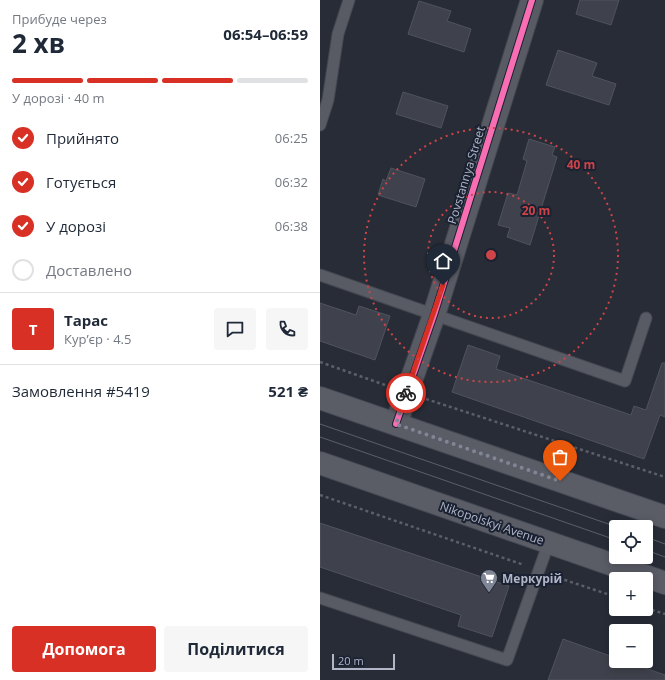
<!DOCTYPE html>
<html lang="uk">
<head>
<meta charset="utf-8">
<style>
	:root { --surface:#fff; --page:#f6f6f7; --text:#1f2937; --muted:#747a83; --line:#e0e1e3; --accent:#d93025 }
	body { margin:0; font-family:"Open Sans",sans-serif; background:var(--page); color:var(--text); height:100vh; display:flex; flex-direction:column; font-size:15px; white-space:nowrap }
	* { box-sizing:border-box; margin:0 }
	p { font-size:13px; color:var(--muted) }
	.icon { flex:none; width:22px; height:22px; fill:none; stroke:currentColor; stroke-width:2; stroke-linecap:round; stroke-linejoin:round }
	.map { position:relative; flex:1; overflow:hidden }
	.sheet { display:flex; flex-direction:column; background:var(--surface); width:320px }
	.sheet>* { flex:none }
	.fabs { position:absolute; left:289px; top:520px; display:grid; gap:8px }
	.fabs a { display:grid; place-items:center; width:44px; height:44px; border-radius:4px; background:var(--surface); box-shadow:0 2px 10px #0003; font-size:20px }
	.scale { position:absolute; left:12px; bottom:10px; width:63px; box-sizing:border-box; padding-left:4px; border:2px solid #b0b6c8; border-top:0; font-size:11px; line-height:14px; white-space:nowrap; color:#b0b6c8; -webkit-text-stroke:3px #1a2131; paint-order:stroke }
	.pin { position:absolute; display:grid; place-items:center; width:34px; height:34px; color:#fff; margin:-41px -17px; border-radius:50% 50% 50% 0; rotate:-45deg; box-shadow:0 0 4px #0007 }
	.pin .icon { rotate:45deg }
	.courier { position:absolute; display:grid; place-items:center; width:40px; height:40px; margin:-20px; border:3px solid #d93025; border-radius:50%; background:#fff; color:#222; box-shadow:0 1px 5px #0007 }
	.head em { font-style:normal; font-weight:700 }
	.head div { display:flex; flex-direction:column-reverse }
	.head { display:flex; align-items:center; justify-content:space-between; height:68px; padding:0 12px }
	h1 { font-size:26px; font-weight:700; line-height:30px }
	.bar { display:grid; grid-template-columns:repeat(4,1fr); gap:6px 4px; align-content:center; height:48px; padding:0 12px }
	.bar i { height:5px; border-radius:3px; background:var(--line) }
	.bar .current { background:var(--accent) }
	.bar p { grid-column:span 4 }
	.line { display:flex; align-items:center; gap:10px; padding:0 12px; border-top:1px solid var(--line) }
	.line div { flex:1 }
	.round { display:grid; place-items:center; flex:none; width:42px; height:42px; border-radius:4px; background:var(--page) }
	ol { padding:0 12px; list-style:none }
	li { display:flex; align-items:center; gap:12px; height:44px }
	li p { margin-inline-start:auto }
	li .icon { padding:4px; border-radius:50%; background:var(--accent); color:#fff; stroke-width:4 }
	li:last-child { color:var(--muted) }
	li i { width:22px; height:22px; border:2px solid var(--line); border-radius:50% }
	.action { display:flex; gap:8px; margin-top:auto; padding:8px 12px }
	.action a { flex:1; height:46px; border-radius:4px; background:var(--accent); color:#fff; font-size:16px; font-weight:700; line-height:46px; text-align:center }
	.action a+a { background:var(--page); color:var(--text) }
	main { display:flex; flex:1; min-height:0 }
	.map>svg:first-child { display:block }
	.building { fill:#3f424c; stroke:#4f535e }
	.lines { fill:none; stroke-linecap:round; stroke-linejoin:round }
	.service-casing { stroke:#444750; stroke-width:13 }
	.minor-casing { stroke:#444750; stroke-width:24 }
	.primary-casing { stroke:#444953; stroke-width:24 }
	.path { stroke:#5a5f68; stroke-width:2.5; stroke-dasharray:3 3; stroke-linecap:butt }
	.service { stroke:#585a64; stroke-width:11 }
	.minor { stroke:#585a64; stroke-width:22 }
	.primary { stroke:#5a5c66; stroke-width:22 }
	.tram { stroke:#5b5f68; stroke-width:1 }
	.cycleway-casing { stroke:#1a2131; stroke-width:8 }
	.cycleway { stroke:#f96db3; stroke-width:6 }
	.done { stroke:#808695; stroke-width:4; stroke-dasharray:0 7.2 }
	.route { stroke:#d93025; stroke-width:5 }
	.ring { fill:none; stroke:#ce4448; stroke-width:2; stroke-dasharray:2 4 }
	.labels { text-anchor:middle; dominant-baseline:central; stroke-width:4; stroke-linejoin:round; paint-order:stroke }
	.street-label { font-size:12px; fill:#b0b6c8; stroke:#1a2131 }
	.poi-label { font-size:12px; font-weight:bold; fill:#b0b6c8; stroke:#1a2131; text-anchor:start }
	.centre { fill:#ce4448; stroke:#1a2131; stroke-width:2 }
	.ring-label { font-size:12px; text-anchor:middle; font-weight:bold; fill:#ce4448; stroke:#1a2131; stroke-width:4; stroke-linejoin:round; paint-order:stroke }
</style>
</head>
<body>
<main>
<section class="sheet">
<div class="head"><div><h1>2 хв</h1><p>Прибуде через</p></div><em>06:54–06:59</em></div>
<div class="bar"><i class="current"></i><i class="current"></i><i class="current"></i><i></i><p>У дорозі · 40 m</p></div>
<ol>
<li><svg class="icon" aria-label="check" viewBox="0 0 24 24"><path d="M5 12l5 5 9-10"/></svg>Прийнято<p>06:25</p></li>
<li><svg class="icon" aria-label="check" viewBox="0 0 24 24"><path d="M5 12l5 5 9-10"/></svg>Готується<p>06:32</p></li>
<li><svg class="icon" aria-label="check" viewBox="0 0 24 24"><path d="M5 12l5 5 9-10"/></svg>У дорозі<p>06:38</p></li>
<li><i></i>Доставлено</li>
</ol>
<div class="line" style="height:72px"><b class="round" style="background:var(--accent);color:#fff">Т</b><div><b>Тарас</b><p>Кур’єр · 4.5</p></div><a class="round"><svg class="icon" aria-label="chat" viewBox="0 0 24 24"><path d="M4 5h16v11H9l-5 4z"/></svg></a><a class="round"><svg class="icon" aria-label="phone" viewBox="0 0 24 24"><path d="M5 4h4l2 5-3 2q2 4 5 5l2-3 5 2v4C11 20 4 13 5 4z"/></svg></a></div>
<div class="line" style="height:52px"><div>Замовлення #5419</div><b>521 ₴</b></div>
<div class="action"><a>Допомога</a><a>Поділитися</a></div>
</section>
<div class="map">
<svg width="345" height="680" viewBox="0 0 345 680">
	<rect width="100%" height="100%" fill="#272c37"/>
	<!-- building -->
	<g class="building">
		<polygon points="260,0 299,0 291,25 256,14"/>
		<polygon points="99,1 131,11 127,21 151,29 144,52 88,34"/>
		<polygon points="238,50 277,63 272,76 296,84 289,105 226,85"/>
		<polygon points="83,92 128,106 121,128 76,114"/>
		<polygon points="209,139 235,147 232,155 237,157 210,245 187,237 190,228 178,225 188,193 197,195 207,161 203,159"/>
		<polygon points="71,168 105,179 96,207 58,195 63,179 66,181"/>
		<polygon points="0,303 36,315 39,306 70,316 55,360 0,341"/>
		<polygon points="148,345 180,356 176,369 311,415 314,406 326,410 342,363 345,363 345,417 340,415 324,459 132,392"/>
		<polygon points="0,523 189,586 172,637 138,626 141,615 0,567"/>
		<polygon points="243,639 296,658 296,661 305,661 345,675 345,680 228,680"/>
	</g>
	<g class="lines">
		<defs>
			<g id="service">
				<polyline points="0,125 8,100 18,34 29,0"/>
				<polyline points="0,275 305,381 326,318"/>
				<polyline points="0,598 187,660 229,542"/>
			</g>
			<polyline id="minor" points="76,424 114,315 212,0"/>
			<g id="primary">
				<polyline points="0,398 345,517"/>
				<polyline points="0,463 345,583"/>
			</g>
		</defs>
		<!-- service casing -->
		<use href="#service" class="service-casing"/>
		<!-- minor casing -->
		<use href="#minor" class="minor-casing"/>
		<!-- primary casing -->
		<use href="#primary" class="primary-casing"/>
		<!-- path -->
		<g class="path">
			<polyline points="0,362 68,386"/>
			<polyline points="106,399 345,477"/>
			<polyline points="0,495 204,565"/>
			<polyline points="233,576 296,597"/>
			<polyline points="326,608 345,614"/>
		</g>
		<!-- service -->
		<use href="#service" class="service"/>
		<!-- minor -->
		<use href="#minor" class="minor"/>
		<!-- primary -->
		<use href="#primary" class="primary"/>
		<!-- tram -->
		<g class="tram">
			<polyline points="0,424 297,527"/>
			<polyline points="0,437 296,540"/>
			<polyline points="326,537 345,544"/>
			<polyline points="326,550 345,557"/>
		</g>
		<defs>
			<polyline id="cycleway" points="76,424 114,315 212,0"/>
		</defs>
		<!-- cycleway casing -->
		<use href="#cycleway" class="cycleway-casing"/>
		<!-- cycleway -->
		<use href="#cycleway" class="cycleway"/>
	</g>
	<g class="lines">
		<!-- done -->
		<polyline class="done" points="86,393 76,424 240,481"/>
		<!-- route -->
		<polyline class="route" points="86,393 123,285"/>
	</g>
	<!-- distance rings -->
	<g class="ring">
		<circle cx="171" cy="255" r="63"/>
		<circle cx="171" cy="255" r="127"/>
	</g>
	<!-- icons -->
	<defs>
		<symbol id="supermarket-pin" viewBox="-11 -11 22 30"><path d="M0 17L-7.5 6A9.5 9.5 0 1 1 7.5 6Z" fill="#808695" stroke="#1a2131"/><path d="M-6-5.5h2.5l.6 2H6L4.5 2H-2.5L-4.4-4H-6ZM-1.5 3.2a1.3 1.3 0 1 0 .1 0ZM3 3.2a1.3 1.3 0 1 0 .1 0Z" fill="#fff"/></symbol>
	</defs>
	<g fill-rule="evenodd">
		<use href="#supermarket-pin" x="159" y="568" width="20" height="27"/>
	</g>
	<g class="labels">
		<!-- street labels -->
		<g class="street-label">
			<text transform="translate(146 175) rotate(-73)">Povstannya Street</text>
			<text transform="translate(172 523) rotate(19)">Nikopolskyi Avenue</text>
		</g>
		<!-- poi labels -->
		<g class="poi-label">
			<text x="182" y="578">Меркурій</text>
		</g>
	</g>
	<circle cx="171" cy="255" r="6" class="centre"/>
	<g class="ring-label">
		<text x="261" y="169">40 m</text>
		<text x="216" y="215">20 m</text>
	</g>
</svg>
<div class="fabs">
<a><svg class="icon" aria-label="locate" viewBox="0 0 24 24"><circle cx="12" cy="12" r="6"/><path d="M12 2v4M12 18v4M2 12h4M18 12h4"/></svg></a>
<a>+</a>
<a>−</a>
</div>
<div class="scale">20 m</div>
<div class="pin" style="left:240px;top:481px;background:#ea580c"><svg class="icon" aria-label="bag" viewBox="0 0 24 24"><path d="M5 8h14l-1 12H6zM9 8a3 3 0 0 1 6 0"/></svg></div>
<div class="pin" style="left:123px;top:285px;background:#1f2937"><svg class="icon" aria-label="home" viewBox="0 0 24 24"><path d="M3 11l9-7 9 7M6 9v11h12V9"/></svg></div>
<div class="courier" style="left:86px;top:393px"><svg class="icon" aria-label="bike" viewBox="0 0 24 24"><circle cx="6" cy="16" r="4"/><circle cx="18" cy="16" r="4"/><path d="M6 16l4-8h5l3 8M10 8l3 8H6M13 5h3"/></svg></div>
</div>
</main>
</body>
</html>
